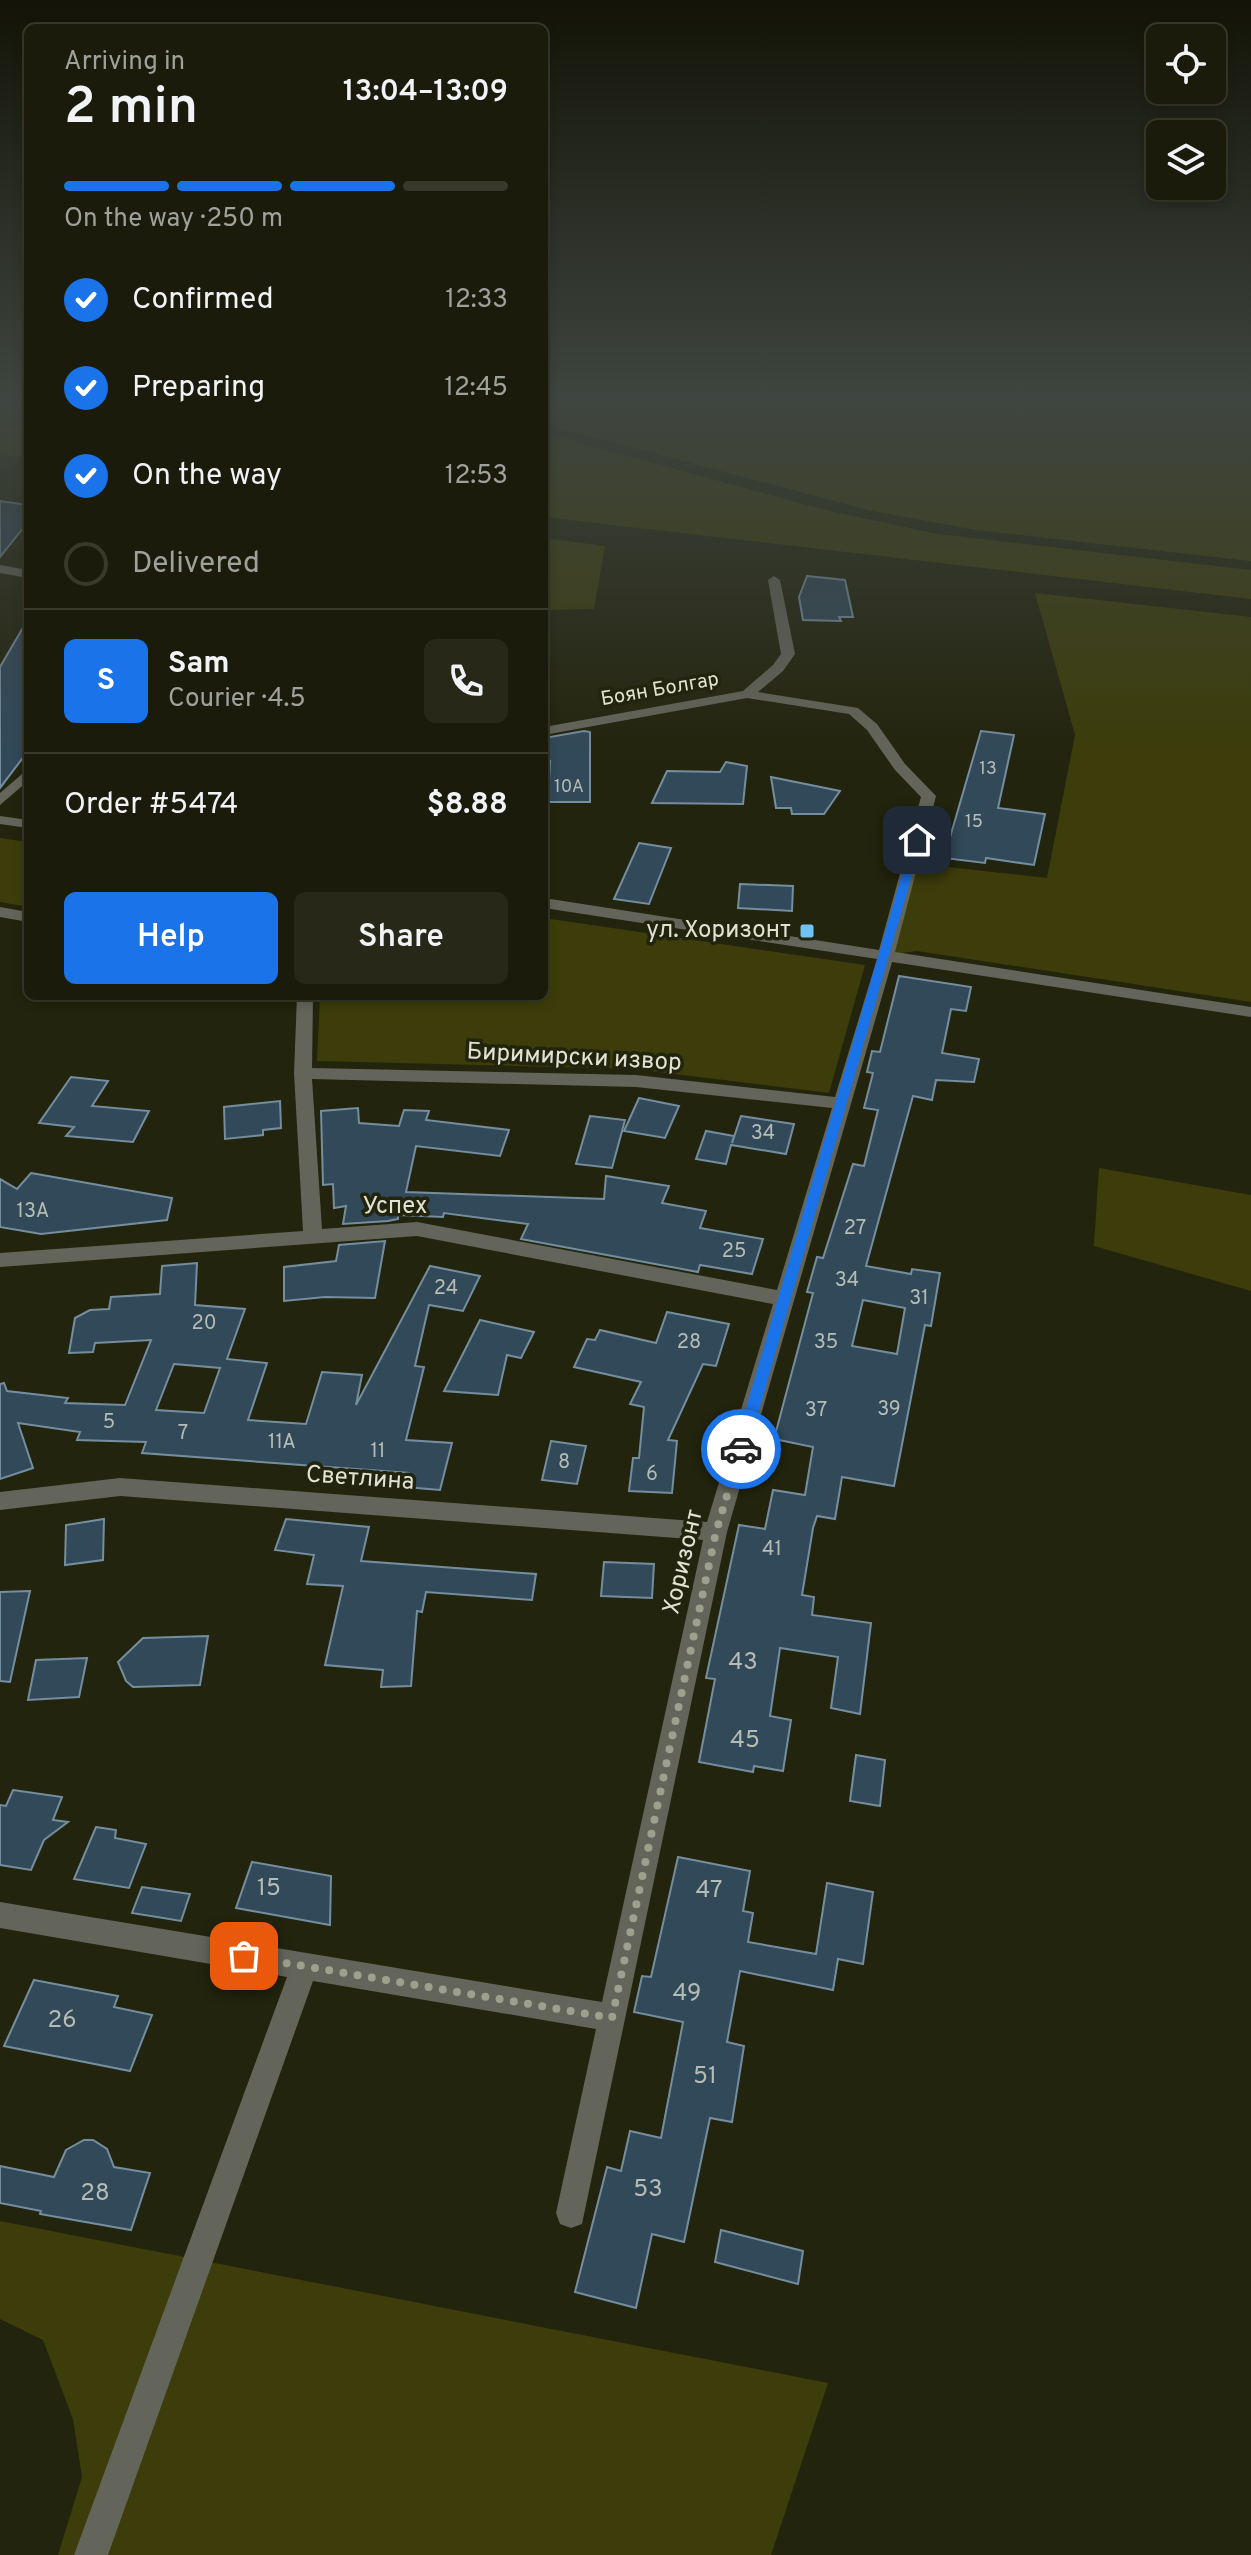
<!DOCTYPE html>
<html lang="en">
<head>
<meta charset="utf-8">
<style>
	:root { --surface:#1a1b0a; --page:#272818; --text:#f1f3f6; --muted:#9fa19c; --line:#38392b; --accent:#1a73e8 }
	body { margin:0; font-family:Overpass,sans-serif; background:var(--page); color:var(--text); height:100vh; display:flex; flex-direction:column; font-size:30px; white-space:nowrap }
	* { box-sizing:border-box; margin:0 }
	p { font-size:26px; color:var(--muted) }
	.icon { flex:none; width:44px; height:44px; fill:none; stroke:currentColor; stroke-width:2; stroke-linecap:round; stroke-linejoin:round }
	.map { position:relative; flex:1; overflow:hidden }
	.drawer { position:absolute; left:24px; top:24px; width:524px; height:976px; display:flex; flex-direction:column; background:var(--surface); border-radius:12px; box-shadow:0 4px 12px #0003,0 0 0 2px var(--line) }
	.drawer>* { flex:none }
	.controls { position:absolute; left:1146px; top:24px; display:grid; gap:16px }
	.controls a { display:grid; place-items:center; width:80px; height:80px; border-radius:12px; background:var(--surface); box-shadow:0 4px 12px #0003,0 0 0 2px var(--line); font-size:40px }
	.pin { position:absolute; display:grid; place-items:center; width:68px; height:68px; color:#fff; margin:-34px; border-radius:16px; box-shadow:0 4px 12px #0006 }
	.courier { position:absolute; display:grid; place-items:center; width:80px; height:80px; margin:-40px; border:6px solid #1a73e8; border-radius:50%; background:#fff; color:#222; box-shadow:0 2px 10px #0007 }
	.summary em { font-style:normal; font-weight:600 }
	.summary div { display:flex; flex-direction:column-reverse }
	.summary { display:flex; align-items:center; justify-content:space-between; height:136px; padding:0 40px }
	h1 { font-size:52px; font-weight:600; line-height:60px }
	.bar { display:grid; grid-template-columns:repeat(4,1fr); gap:12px 8px; align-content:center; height:96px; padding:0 40px }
	.bar i { height:10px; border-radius:6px; background:var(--line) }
	.bar .active { background:var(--accent) }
	.bar p { grid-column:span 4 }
	.line { display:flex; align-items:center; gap:20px; padding:0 40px; border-top:2px solid var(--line) }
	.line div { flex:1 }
	.round { display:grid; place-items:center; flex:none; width:84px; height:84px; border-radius:12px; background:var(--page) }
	ol { padding:0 40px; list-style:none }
	li { display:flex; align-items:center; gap:24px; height:88px }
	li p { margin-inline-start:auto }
	li .icon { padding:8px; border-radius:50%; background:var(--accent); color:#fff; stroke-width:4 }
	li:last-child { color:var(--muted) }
	li i { width:44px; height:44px; border:4px solid var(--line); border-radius:50% }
	.cta { display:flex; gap:16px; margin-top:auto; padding:16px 40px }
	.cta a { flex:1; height:92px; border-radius:12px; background:var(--accent); color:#fff; font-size:32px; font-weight:600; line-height:92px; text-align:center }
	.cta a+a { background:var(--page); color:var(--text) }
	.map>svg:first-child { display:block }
	.green { fill:#3c3d0a }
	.building { fill:#324959; stroke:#748e9f; stroke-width:2; fill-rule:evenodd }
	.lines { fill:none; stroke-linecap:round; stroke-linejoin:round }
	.minor { fill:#64655a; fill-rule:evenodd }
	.route { fill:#1a73e8 }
	.done { stroke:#9ea08e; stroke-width:8; stroke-dasharray:0 14.4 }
	.poi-dot { fill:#70c1f4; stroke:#23240d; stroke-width:3 }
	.labels { text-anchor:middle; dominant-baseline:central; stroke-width:7; stroke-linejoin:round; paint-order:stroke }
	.far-number-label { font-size:18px; fill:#b4bcb4 }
	.far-street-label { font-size:20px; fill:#e0e2d3; stroke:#23240d }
	.number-label { font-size:20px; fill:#b4bcb4 }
	.poi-label { font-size:24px; fill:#e0e2d3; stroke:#23240d; text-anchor:end }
	.street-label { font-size:24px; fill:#e0e2d3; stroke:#23240d }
	.near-number-label { font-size:24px; fill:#b4bcb4 }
</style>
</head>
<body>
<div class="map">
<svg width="1251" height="2555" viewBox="0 0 1251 2555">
	<rect width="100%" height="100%" fill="#23240d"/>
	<!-- green -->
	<g class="green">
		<polygon points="544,399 1251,399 1251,561 976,530 868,510 544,424"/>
		<polygon points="28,419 28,458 0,455 0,421"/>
		<polygon points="544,433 825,510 938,534 1251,570 1251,599 544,517"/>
		<polygon points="544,538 605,546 594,609 544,610"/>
		<polygon points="1035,593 1251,617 1251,1002 917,951 886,955 911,863 1047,878 1075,735"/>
		<polygon points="0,838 28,842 28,907 0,902"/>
		<polygon points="544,918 865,965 829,1093 634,1069 317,1061 320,996 544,996"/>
		<polygon points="1099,1168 1251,1195 1251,1291 1094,1246"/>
		<polygon points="0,2221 828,2383 771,2555 58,2555 82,2477 73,2419 43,2340 0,2319"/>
	</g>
	<!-- building -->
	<g class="building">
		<polygon points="0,501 28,505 28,522 0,557"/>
		<polygon points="807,576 845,580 853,617 839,617 841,621 803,620 799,597"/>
		<polygon points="28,619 28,751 0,788 0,667"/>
		<polygon points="584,731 590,732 590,802 548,802 550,761 544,761 544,738"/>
		<polygon points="981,731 1014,735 998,808 1045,814 1034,865 986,858 985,863 944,858"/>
		<polygon points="726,762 747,766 743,804 652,803 667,771 720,772"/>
		<polygon points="771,777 840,791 824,814 792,814 791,808 776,808"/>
		<polygon points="639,843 671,848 649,904 614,899"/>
		<polygon points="740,884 793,886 792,911 738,908"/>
		<path d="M 899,976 L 971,987 L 966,1011 L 951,1009 L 942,1053 L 979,1059 L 974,1082 L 936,1080 L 932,1100 L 913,1096 L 866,1266 L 911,1274 L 912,1269 L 940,1273 L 931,1326 L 925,1325 L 894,1486 L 842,1477 L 835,1519 L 817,1516 L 813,1528 L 802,1595 L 814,1597 L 812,1615 L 871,1623 L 860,1714 L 831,1708 L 838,1657 L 780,1648 L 770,1716 L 791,1720 L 783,1771 L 754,1766 L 753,1772 L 699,1762 L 715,1679 L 706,1678 L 739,1525 L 765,1529 L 773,1490 L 805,1495 L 813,1447 L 774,1439 L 813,1293 L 807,1292 L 817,1257 L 823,1258 L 853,1164 L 864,1166 L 878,1110 L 864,1108 L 873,1073 L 867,1072 L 872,1051 L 880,1052 ZM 863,1300 L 905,1308 L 897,1354 L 852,1346 Z"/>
		<polygon points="71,1077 108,1081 92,1106 149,1111 133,1142 66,1136 74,1127 39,1123"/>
		<polygon points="639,1098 679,1106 665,1138 624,1131"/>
		<polygon points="280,1101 281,1128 263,1130 263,1135 225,1139 224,1107"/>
		<polygon points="358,1108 359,1123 399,1126 404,1110 429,1111 426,1120 509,1130 500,1156 416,1146 406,1192 604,1199 606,1176 669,1186 662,1203 706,1211 700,1228 763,1239 752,1274 700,1265 698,1272 521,1239 528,1224 444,1213 443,1217 398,1215 398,1219 388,1221 343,1224 346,1206 334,1208 333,1184 323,1185 321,1111"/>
		<polygon points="590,1116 625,1120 612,1168 576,1164"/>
		<polygon points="741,1116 794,1124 786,1154 731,1145 726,1164 696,1159 706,1131 734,1136 732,1143"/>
		<polygon points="31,1173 172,1198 167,1220 41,1234 0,1227 0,1179 17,1189"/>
		<polygon points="385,1241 375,1298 325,1297 284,1301 284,1267 336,1261 339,1245"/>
		<path d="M 197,1263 L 195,1305 L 245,1309 L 227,1359 L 267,1363 L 248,1420 L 306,1424 L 322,1372 L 362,1375 L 356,1405 L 430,1266 L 480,1276 L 463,1311 L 429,1305 L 415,1366 L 424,1367 L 406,1440 L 452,1443 L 440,1490 L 405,1487 L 409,1473 L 142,1453 L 146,1442 L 77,1440 L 80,1432 L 18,1423 L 33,1468 L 0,1479 L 0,1384 L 4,1383 L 7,1391 L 68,1398 L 65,1403 L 125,1405 L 151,1340 L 95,1343 L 93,1352 L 69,1353 L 75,1318 L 90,1310 L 109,1309 L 111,1297 L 160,1294 L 162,1266 ZM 174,1364 L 220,1368 L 204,1413 L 156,1410 Z"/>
		<polygon points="667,1312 729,1324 716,1366 703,1364 668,1440 677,1441 672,1493 629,1491 633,1458 639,1458 644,1407 630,1404 641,1382 574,1367 587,1339 595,1340 600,1330 656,1343"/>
		<polygon points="480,1320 534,1332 521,1358 507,1355 498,1395 444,1391"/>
		<polygon points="551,1441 586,1446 577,1484 542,1480"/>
		<polygon points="104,1519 103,1560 65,1565 66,1525"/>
		<polygon points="286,1519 369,1527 361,1561 536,1574 532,1600 426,1592 422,1612 417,1611 411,1686 381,1687 383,1670 325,1665 343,1586 307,1584 314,1555 275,1550"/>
		<polygon points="604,1562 654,1564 652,1598 601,1596"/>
		<polygon points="30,1591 10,1682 0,1681 0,1592"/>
		<polygon points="208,1636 200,1685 133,1687 126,1681 118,1662 143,1638"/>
		<polygon points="87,1658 79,1697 28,1700 36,1660"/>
		<polygon points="856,1755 885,1760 880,1806 850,1801"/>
		<polygon points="13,1790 62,1797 53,1820 68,1822 44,1840 31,1870 0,1865 0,1805 6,1806"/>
		<polygon points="96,1827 116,1830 115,1838 146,1844 129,1888 74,1879"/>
		<polygon points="678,1857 750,1871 743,1911 753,1913 748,1942 816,1954 827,1883 873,1892 863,1964 838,1959 833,1990 740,1971 727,2042 744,2046 732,2122 710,2118 684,2242 652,2234 636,2308 575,2292 607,2167 621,2171 630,2131 661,2138 683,2022 634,2012 642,1976 651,1977"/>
		<polygon points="252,1862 331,1876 330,1925 236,1908"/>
		<polygon points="142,1887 190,1894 181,1921 132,1913"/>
		<polygon points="34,1980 118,1996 114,2007 152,2015 130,2071 4,2046"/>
		<polygon points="84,2140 93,2140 107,2149 114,2167 150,2173 131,2230 40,2214 41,2211 0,2203 0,2166 54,2177 66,2150"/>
		<polygon points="721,2230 803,2251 798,2284 715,2262"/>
	</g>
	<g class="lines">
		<!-- minor -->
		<g class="minor">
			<polygon points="0,565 28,570 28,578 0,573"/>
			<path d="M 774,576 L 780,580 L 795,654 L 783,671 L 758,692 L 858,708 L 877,724 L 905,764 L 936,796 L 895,952 L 1251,1007 L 1251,1017 L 892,962 L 727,1532 L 582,2224 L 571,2228 L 560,2224 L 556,2213 L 596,2029 L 313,1981 L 108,2555 L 74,2555 L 287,1977 L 0,1928 L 0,1902 L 602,2002 L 703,1540 L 120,1496 L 0,1510 L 0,1492 L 120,1478 L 707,1522 L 773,1304 L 417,1236 L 0,1267 L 0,1253 L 303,1231 L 294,1073 L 297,996 L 313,996 L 312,1068 L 636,1075 L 835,1097 L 877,959 L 544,908 L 544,898 L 879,950 L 921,797 L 895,770 L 867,730 L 849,714 L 747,698 L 544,735 L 544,727 L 743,691 L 773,665 L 781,654 L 768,580 ZM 312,1079 L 636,1087 L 832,1108 L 777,1290 L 417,1222 L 322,1229 Z"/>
			<polygon points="28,769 28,781 0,805 0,793"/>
			<polygon points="0,816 28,820 28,828 0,824"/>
			<polygon points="0,907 28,912 28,922 0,917"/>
		</g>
	</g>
	<!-- sky -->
	<linearGradient id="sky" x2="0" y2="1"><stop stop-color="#131407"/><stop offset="0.53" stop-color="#3f4540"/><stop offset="1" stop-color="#3f4540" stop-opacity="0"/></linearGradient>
	<rect width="1251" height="756" fill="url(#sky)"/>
	<!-- route -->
	<polygon class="route" points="917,837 922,840 748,1449 741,1454 734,1449 912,840"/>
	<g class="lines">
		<!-- done -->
		<polyline class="done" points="244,1956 612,2018 716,1532 741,1449"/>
	</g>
	<!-- markers -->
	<rect class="poi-dot" x="799" y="923" width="16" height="16" rx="4"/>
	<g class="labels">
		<!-- far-number labels -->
		<g class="far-number-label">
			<text x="988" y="769">13</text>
			<text x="569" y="787">10А</text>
			<text x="974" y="822">15</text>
		</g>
		<!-- far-street labels -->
		<g class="far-street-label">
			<text transform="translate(660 690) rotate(-10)">Боян Болгар</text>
		</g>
		<!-- number labels -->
		<g class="number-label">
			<text x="763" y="1134">34</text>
			<text x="33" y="1212">13А</text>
			<text x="855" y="1229">27</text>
			<text x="734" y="1252">25</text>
			<text x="847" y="1281">34</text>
			<text x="446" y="1289">24</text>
			<text x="919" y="1299">31</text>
			<text x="204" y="1324">20</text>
			<text x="689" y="1343">28</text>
			<text x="826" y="1343">35</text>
			<text x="889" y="1410">39</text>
			<text x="816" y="1411">37</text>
			<text x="109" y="1423">5</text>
			<text x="183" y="1434">7</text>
			<text x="282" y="1443">11А</text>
			<text x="378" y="1452">11</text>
			<text x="564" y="1463">8</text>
			<text x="652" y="1475">6</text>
			<text x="772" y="1550">41</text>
		</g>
		<!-- poi labels -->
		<g class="poi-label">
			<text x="791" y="931">ул. Хоризонт</text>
		</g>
		<!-- street labels -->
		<g class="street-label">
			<text transform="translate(574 1058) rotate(3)">Биримирски извор</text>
			<text x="395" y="1207">Успех</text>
			<text transform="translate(360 1479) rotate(4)">Светлина</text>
			<text transform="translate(684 1562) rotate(-77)">Хоризонт</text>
		</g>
		<!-- near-number labels -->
		<g class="near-number-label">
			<text x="743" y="1663">43</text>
			<text x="745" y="1741">45</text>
			<text x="269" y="1889">15</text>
			<text x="709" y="1891">47</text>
			<text x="687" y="1994">49</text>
			<text x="62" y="2021">26</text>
			<text x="705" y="2077">51</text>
			<text x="648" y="2190">53</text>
			<text x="95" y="2194">28</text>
		</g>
	</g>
</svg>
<div class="controls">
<a><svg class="icon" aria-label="locate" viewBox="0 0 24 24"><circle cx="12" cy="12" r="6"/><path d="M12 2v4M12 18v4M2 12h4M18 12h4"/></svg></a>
<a><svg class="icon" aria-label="layers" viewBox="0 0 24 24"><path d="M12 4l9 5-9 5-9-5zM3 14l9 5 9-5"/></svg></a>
</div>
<div class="pin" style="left:244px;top:1956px;background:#ea580c"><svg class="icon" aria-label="bag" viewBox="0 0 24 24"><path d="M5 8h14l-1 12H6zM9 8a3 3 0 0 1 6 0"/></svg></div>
<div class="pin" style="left:917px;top:840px;background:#1f2937"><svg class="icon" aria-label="home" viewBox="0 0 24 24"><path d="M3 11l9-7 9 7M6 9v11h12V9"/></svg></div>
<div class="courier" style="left:741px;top:1449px"><svg class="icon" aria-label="car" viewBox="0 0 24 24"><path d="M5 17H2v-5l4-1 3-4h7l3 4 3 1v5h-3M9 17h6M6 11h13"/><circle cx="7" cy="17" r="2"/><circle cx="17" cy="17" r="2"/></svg></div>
<section class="drawer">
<div class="summary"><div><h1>2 min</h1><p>Arriving in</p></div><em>13:04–13:09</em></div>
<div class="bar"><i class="active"></i><i class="active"></i><i class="active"></i><i></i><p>On the way · 250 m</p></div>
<ol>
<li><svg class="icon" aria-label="check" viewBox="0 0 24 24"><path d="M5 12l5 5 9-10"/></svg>Confirmed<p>12:33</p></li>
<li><svg class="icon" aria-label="check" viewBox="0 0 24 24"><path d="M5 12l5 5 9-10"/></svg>Preparing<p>12:45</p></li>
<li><svg class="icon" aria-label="check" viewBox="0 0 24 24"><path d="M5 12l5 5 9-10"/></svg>On the way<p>12:53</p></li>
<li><i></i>Delivered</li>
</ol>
<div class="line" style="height:144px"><b class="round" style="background:var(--accent);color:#fff">S</b><div><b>Sam</b><p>Courier · 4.5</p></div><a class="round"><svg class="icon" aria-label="phone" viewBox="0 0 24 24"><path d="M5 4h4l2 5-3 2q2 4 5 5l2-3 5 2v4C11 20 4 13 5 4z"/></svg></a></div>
<div class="line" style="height:104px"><div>Order #5474</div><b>$8.88</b></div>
<div class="cta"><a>Help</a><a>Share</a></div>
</section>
</div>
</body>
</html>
